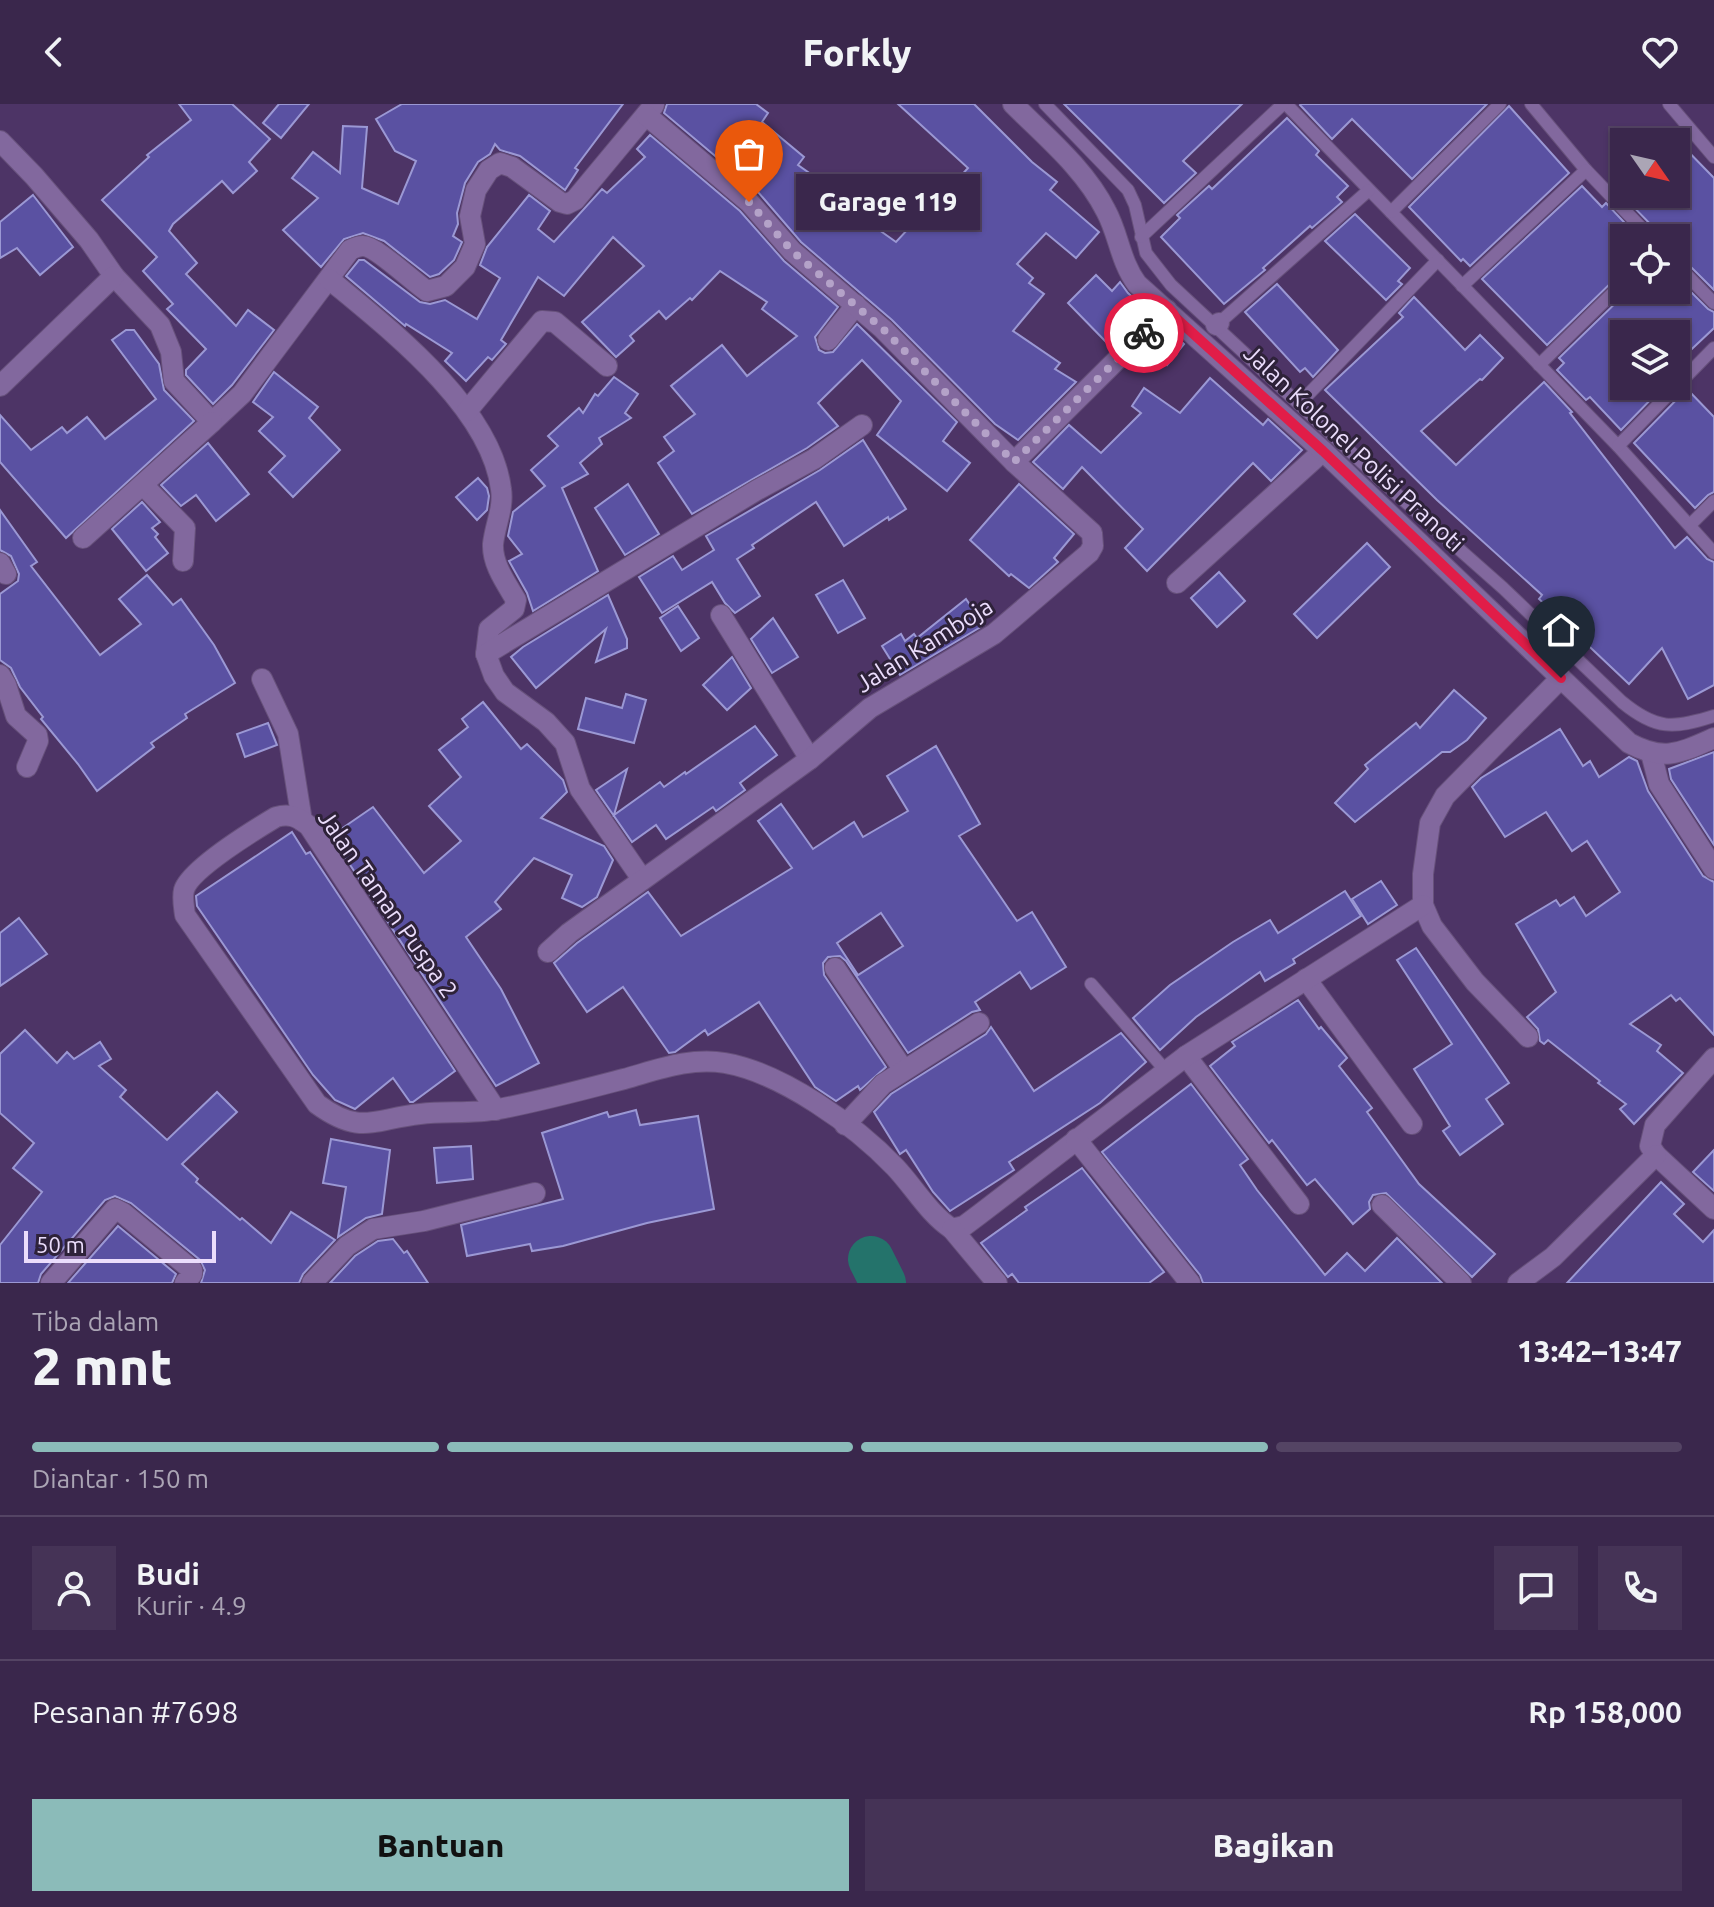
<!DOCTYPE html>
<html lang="id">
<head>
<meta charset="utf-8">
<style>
	:root { --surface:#3a274c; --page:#453356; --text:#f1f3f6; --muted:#aba5b5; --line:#544464; --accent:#8bbbb9 }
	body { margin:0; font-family:Ubuntu,sans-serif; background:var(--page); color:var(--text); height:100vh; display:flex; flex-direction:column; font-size:30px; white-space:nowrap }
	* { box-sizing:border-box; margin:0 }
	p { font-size:26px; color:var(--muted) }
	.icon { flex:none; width:44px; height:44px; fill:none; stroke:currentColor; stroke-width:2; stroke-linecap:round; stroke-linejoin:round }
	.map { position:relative; height:1179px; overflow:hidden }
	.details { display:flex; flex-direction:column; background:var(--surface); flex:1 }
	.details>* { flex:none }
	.needle { width:52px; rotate:124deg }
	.controls { position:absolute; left:1610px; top:24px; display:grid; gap:16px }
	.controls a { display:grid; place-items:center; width:80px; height:80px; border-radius:0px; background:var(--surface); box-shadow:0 2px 6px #0004,0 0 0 2px var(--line); font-size:40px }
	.scale { position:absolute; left:24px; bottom:20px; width:192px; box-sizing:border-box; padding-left:8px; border:4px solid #ebddfc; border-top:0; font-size:22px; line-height:28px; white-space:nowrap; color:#ebddfc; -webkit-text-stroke:6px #2e2239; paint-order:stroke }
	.pin { position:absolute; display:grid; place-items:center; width:68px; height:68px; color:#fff; margin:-82px -34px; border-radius:50% 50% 50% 0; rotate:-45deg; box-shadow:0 0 8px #0007 }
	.pin .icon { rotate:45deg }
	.courier { position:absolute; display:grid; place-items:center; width:80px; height:80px; margin:-40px; border:6px solid #e11d48; border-radius:50%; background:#fff; color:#222; box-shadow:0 2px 10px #0007 }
	.bubble { position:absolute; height:56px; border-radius:0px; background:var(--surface); box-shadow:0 2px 6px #0004,0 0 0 2px var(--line); font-size:26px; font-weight:800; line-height:56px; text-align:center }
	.summary em { font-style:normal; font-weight:800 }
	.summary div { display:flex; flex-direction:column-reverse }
	.summary { display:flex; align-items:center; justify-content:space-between; height:136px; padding:0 32px }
	h1 { font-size:52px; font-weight:800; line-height:60px }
	.bar { display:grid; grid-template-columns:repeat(4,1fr); gap:12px 8px; align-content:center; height:96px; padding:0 32px }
	.bar i { height:10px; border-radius:6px; background:var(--line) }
	.bar .current { background:var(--accent) }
	.bar p { grid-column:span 4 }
	.line { display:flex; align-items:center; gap:20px; padding:0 32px; border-top:2px solid var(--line) }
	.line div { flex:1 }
	.round { display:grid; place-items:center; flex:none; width:84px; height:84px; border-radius:0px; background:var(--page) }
	.cta { display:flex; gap:16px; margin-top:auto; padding:16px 32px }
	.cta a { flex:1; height:92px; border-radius:0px; background:var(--accent); color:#111; font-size:32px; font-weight:800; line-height:92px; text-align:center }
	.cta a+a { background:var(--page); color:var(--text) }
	header { display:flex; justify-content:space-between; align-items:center; height:104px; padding:0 32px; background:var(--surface); font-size:36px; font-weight:800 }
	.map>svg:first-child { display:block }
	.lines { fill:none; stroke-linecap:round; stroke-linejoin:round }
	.river { stroke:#24736b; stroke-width:46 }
	.building { fill:#5a51a2; stroke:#9b98d4; stroke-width:2; fill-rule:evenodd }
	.lane-casing { stroke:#67517b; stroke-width:14 }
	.street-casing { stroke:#67517b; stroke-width:22 }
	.secondary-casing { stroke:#67517b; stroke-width:22 }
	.lane { stroke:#82689e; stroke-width:12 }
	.street { stroke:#82689e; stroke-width:20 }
	.secondary { stroke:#82689e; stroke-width:20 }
	.done { stroke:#b4a2c8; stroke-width:8; stroke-dasharray:0 14.4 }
	.route { stroke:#e11d48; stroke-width:10 }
	.labels { text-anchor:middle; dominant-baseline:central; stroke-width:6; stroke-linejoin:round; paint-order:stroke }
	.street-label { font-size:24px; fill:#ebddfc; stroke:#2e2239 }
</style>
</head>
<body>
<header><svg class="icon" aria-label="back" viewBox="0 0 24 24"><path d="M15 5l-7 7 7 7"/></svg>Forkly<svg class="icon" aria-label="heart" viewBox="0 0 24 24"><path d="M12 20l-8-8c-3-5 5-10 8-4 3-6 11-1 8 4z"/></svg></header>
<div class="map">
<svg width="1714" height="1179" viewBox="0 0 1714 1179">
	<rect width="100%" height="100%" fill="#4d3466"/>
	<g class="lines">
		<!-- river -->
		<polyline class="river" points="871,1155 883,1179"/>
	</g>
	<!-- building -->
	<g class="building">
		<polygon points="179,0 232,0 270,35 249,58 257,67 233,89 222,77 173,120 169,127 197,159 186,170 236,222 248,206 274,226 232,281 213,300 186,271 186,266 206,245 167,205 173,200 143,167 157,153 102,96 149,53 147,51 191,16"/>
		<polygon points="279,0 309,0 281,34 263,19"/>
		<polygon points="402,0 623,0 575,64 578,66 565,86 520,52 500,46 495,40 490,50 478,58 465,79 457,109 458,120 453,132 462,138 454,156 439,170 430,173 384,137 363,129 344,135 321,163 283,126 318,94 292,74 313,48 340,69 343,22 367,23 362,84 398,100 416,57 395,47 376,15"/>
		<polygon points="667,0 756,0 768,9 762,18 804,53 798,61 838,89 842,83 869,103 861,113 896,138 922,110 925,112 968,64 898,0 974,0 1032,58 1057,78 1050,86 1099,128 1076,154 1046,129 1017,160 1033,174 1029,179 1044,190 1013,227 1060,259 1055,265 1076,278 1018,336 995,320 892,216 801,138 758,88 664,9"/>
		<polygon points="1064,0 1242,0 1183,57 1196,69 1164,99"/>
		<polygon points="1301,0 1487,0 1412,75 1352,15 1332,35 1300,1"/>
		<polygon points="1509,2 1569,69 1470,162 1463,155 1461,157 1409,103"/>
		<polygon points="1287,14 1319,47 1316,51 1348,82 1337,93 1342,98 1312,124 1310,122 1263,164 1265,166 1224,200 1161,133 1180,114 1177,111 1209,82 1212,85"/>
		<polygon points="650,31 740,107 784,157 838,203 815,233 819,246 825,249 833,248 857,220 957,318 943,337 970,359 947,387 877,331 901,297 862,256 818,299 838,322 807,344 692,410 658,359 674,347 664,333 695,310 671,282 722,241 747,272 797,232 762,205 767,198 720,167 692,196 690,194 666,215 659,207 630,232 634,237 616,253 582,218 644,162 613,133 564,192 538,173 501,236 506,240 492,256 488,253 466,277 445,257 452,249 406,220 405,222 346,172 359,156 364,156 420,198 430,200 445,196 477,215 500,174 480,161 487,143 529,91 550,107 538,125 554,138 602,85 607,89 645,53 637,45"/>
		<polygon points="1676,35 1714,74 1714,186 1682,154 1676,151 1676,134 1660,134 1658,128 1621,90 1676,90"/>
		<polygon points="1582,82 1602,103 1606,99 1639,134 1624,134 1624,169 1618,172 1547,241 1482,175"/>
		<polygon points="33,91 73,143 40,171 17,144 0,154 0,118"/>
		<polygon points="1355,110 1410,164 1398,177 1402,180 1386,196 1325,137"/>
		<polygon points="1096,171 1112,187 1120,178 1128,189 1148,207 1111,243 1068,199"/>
		<polygon points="1676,173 1708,205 1714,208 1714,224 1676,260 1676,230 1624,230 1624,282 1664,282 1621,326 1590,293 1586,296 1557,266 1564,259 1559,254 1629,186 1676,186"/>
		<polygon points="1277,180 1338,246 1313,273 1305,264 1300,268 1245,208"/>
		<polygon points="1414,193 1465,246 1480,231 1503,254 1482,276 1480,275 1421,327 1456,361 1544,278 1572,308 1570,309 1675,444 1687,433 1707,455 1714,458 1714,581 1688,595 1662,544 1629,580 1539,495 1542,491 1437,396 1325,286 1403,213 1399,209"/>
		<polygon points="1167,224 1184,240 1167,261 1147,244"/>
		<polygon points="126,226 134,226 159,260 164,286 194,317 66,434 0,358 0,311 31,346 62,323 67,329 87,313 105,335 156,295 112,236"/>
		<polygon points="274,268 318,303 309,314 340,346 293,393 269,368 285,352 259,327 273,313 253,298"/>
		<polygon points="614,273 638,290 625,309 631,314 599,334 602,340 580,359 588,370 562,384 598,467 533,507 527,489 509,457 522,450 508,432 513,408 545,382 531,366 558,342 548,332 579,304 583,309 595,290 598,292"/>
		<polygon points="1210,274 1263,321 1268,315 1302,346 1271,377 1253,359 1147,467 1125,444 1143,425 1082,363 1063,385 1033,358 1069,321 1101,349 1141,309 1132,302 1144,284 1180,309"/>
		<polygon points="1687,285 1714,313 1714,388 1708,391 1695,404 1634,339"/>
		<polygon points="863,336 906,405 889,416 888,413 844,442 816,398 752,441 754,444 737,455 760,492 735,509 725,499 712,478 662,509 639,473 673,452 682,466 714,446 706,432 820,366"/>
		<polygon points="208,339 249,390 216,417 196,391 181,402 161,381"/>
		<polygon points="478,374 487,384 489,392 487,406 477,416 456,393"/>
		<polygon points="628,380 659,430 625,451 595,404"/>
		<polygon points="1019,380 1074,430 1054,454 1058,458 1029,484 1011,470 1009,472 970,436"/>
		<polygon points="142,398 160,418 152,424 158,430 155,433 168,449 146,467 112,425"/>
		<polygon points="0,406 37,458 31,462 100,551 141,520 119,495 147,471 173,501 181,495 214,541 235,579 185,610 187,614 151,639 154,643 97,687 78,660 41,615 43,613 20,583 11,564 0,556 0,490 18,477 19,470 11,452 0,446"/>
		<polygon points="1367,439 1390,463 1317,534 1294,510"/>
		<polygon points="1219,468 1245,497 1217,523 1191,494"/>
		<polygon points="843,476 865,514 838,529 816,491"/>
		<polygon points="608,491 627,535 627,544 596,558 606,525 536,584 511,553 523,543"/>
		<polygon points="966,495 984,521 900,571 882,542 901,530 905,537 914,530 917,534"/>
		<polygon points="678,502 699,534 681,547 660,514"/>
		<polygon points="773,514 798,553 772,569 751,535"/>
		<polygon points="732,553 751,584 727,606 703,581"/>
		<polygon points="1454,586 1486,614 1467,636 1450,648 1442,648 1355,718 1335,699 1368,665 1365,661 1416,619 1420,624"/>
		<polygon points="626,590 646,596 634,639 578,625 586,594 622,604"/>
		<polygon points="483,598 521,645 527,640 563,676 567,688 541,714 604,742 613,756 597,793 582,803 562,794 572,771 534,754 495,798 501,805 466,833 501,885 539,959 496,982 331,732 373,703 424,769 461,737 429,702 461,673 439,646 468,623 462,615"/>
		<polygon points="268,619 277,641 245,653 237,630"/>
		<polygon points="755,622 777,651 740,679 745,686 716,707 713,703 666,735 656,721 632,738 596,686 627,665 614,711 660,678 664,683 685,668 686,670"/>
		<polygon points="1560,625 1583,662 1590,657 1599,673 1629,653 1637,657 1648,687 1703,772 1714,778 1714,931 1680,894 1676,897 1671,891 1630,920 1661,941 1657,947 1683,969 1634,1020 1620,1005 1626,1000 1598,979 1600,977 1548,936 1544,940 1540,937 1538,925 1527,913 1556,888 1516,820 1556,796 1560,802 1574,793 1586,812 1620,788 1587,737 1572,747 1546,708 1505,733 1472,683 1481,674"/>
		<path d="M 936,642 L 980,720 L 959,732 L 1017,817 L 1032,808 L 1066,863 L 1031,885 L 1020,868 L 975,898 L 980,906 L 972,908 L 908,949 L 846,857 L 840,852 L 828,853 L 823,859 L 824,871 L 886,963 L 860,986 L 858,982 L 836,997 L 815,983 L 759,898 L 708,931 L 705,926 L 675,948 L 669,949 L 623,883 L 587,908 L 554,859 L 577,839 L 648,788 L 681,832 L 792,764 L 758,717 L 781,700 L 813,745 L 854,718 L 863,733 L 908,707 L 887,672 ZM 881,809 L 903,842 L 858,871 L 837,839 Z"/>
		<polygon points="1714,648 1714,741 1671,675 1669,665"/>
		<polygon points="292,728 306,750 310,748 455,967 413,998 410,998 393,974 355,1005 335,996 313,971 197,802 196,792"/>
		<polygon points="1381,777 1397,801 1368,820 1352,795"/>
		<polygon points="1345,787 1361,812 1293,855 1295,859 1265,877 1260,868 1196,913 1160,946 1133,914 1170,881 1233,838 1270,816 1278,829"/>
		<polygon points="19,814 47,850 0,882 0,829"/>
		<polygon points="1416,844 1509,979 1486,995 1503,1020 1460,1051 1443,1027 1450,1022 1414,965 1452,940 1397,856"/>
		<polygon points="1298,896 1319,925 1321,923 1347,954 1339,962 1372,1004 1367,1008 1419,1080 1495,1150 1472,1173 1386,1089 1373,1091 1369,1098 1370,1105 1353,1120 1315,1075 1307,1081 1272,1036 1269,1039 1210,962 1235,942 1232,938"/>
		<polygon points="991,923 1034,987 1121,929 1146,958 1100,999 1009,1058 1014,1066 950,1107 933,1088 906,1046 900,1050 874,1008 891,990 986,930"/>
		<polygon points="25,926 57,959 67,948 74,955 100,938 111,955 99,962 126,986 120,993 167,1036 217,988 237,1008 182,1060 198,1075 196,1078 240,1116 242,1114 271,1139 291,1108 335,1136 303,1170 299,1179 201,1179 205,1166 200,1156 131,1099 115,1092 105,1096 41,1170 38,1179 0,1179 0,1141 42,1088 13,1064 34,1039 0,1009 0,950"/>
		<polygon points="1191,980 1248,1055 1240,1061 1257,1086 1325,1171 1347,1149 1365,1167 1397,1134 1442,1179 1203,1179 1200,1171 1102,1048"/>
		<polygon points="636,1006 640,1021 698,1012 714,1105 647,1119 563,1142 532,1147 530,1140 467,1152 461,1121 563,1095 542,1029 607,1008 609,1013"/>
		<polygon points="331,1035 390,1046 382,1110 366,1114 338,1133 346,1083 323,1079"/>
		<polygon points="471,1042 473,1075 437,1079 434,1044"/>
		<polygon points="1714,1046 1714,1087 1693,1068"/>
		<polygon points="1082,1064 1164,1168 1149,1179 1019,1179 1012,1170 1008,1173 981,1139 1027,1106 1025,1103"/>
		<polygon points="1661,1078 1684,1100 1674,1110 1703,1138 1714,1126 1714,1179 1567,1179"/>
		<polygon points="118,1122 176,1170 172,1179 68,1179"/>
		<polygon points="393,1135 404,1149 407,1147 428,1179 330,1179 355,1152 378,1137"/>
	</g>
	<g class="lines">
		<defs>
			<g id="lane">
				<path d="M 1045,0 L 1128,86 L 1135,101 L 1146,149 L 1171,181 L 1382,377 L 1503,484 L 1622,598 C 1656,626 1673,625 1714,612"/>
				<polyline points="1286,0 1618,342 1714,449"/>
				<polyline points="1531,0 1586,66 1651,134"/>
				<polyline points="1669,0 1714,53"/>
				<polyline points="1391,108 1500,0"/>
				<polyline points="1141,133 1283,0"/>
				<polyline points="1676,160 1714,199"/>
				<polyline points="1462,182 1586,66"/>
				<polyline points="1219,219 1369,86"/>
				<polyline points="1539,261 1624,178"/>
				<polyline points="1299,300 1438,156"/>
				<polyline points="1618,342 1714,244"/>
				<polyline points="1690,421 1714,397"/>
				<polyline points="1091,880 1166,967"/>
			</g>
			<g id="street">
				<path d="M 0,37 L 34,72 L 89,136 L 114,172 L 160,221 L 171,248 L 174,277 L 212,318 L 242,290 L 350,146 C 354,144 358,142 363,142 C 376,142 413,178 427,187 L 446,182 L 465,163 L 475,140 L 470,112 L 476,86 L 489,66 L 500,59 L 512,63 L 560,98 L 567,100 L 575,96 L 654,1"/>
				<path d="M 329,175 C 388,224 491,303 501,385 C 504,404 495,421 493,440 C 492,460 506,479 516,496 L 514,505 L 489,525 L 486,550 L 494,572 L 505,588 L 546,618 L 565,639 L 580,685 L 642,775"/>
				<polyline points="1216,221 1219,219"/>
				<polyline points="828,236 856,201"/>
				<polyline points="0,282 114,172"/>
				<polyline points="467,307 542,217 555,218 607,262"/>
				<polyline points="1014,358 1167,206"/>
				<polyline points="144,382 185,424 183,457"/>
				<polyline points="83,434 212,318"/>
				<polyline points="0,459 6,470"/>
				<polyline points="1177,479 1323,347"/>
				<polyline points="721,511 810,655"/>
				<polyline points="486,550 757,386 814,355 862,321"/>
				<polyline points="0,571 6,581 16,612 37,631 38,637 27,663"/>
				<polyline points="262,575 288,630 302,717"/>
				<polyline points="1651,649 1659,680 1714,765"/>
				<polyline points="548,848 569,829 810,655 870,604 994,530 1089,449 1093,442 1092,429 1014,358 883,225 792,147 749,98 646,11"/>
				<polyline points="835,864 903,965"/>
				<polyline points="1306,875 1412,1020"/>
				<polyline points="1528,933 1475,878 1432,822 1423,801 1423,770 1430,719 1445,692 1561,574"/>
				<polyline points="1186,952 1299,1100"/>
				<polyline points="1714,954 1655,1021 1650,1042 1656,1051 1714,1105"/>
				<path d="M 496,1006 L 309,722 C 298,713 290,709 276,713 C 256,725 190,765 184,786 C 182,794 184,803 185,811 L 317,1000 C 361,1032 373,1015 420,1010 C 446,1007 473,1010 499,1005 C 541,997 582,986 624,975 C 657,966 690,953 725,959 C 782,969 855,1021 895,1063 C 914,1083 929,1110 952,1125 L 964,1122 L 980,1110 L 1186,952 L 1423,801"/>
				<polyline points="845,1021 883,980 979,919"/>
				<polyline points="1076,1035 1190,1179"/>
				<polyline points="1382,1101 1461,1179"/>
				<polyline points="952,1125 997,1179"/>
				<polyline points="51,1179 115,1105 123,1109 192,1166 192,1170 185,1179"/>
				<polyline points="312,1179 347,1142 373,1125 424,1117 535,1089"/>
				<polyline points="1518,1179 1553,1153 1656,1051"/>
			</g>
			<path id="secondary" d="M 1013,0 C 1046,33 1085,65 1106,107 C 1119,131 1120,157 1137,180 L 1323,347 L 1629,639 C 1664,658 1680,649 1714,634"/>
		</defs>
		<!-- lane casing -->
		<use href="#lane" class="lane-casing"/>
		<!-- street casing -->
		<use href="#street" class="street-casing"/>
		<!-- secondary casing -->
		<use href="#secondary" class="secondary-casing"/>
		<!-- lane -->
		<use href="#lane" class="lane"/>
		<!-- street -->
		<use href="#street" class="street"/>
		<!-- secondary -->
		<use href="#secondary" class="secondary"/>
	</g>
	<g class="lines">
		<!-- done -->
		<polyline class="done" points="749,98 792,147 883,225 1014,358 1144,229"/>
		<!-- route -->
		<polyline class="route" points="1144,229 1167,206 1323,347 1561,574"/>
	</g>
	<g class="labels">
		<!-- street labels -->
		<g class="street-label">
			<text transform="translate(1354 344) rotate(43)">Jalan Kolonel Polisi Pranoti</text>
			<text transform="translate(924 541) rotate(-32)">Jalan Kamboja</text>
			<text transform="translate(388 800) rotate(55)">Jalan Taman Puspa 2</text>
		</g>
	</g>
</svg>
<div class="controls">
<a><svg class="needle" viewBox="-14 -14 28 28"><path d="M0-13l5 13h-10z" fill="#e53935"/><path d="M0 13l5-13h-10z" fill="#aba5b5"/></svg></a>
<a><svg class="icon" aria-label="locate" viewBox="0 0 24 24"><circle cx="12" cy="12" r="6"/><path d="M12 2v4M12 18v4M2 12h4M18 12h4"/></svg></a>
<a><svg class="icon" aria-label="layers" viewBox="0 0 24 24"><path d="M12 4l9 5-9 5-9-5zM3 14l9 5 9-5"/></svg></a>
</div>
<div class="scale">50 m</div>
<div class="pin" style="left:749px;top:98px;background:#ea580c"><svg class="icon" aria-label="bag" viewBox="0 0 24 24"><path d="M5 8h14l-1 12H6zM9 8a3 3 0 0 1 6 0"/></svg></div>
<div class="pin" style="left:1561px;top:574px;background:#1f2937"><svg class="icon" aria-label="home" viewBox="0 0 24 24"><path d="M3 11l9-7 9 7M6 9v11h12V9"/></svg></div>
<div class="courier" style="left:1144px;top:229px"><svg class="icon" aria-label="bike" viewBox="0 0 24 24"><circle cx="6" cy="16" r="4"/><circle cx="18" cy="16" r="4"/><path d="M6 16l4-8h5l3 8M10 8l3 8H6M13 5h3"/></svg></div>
<div class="bubble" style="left:796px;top:70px;width:184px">Garage 119</div>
</div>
<section class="details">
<div class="summary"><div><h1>2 mnt</h1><p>Tiba dalam</p></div><em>13:42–13:47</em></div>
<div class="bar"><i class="current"></i><i class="current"></i><i class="current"></i><i></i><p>Diantar · 150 m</p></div>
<div class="line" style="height:144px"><a class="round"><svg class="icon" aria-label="person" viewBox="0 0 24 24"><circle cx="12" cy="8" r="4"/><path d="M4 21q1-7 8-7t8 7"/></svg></a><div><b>Budi</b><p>Kurir · 4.9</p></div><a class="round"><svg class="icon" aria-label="chat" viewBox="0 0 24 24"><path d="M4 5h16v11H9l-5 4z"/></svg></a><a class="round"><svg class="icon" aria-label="phone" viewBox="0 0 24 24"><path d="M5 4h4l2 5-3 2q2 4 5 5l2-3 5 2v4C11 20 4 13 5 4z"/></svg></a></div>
<div class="line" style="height:104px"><div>Pesanan #7698</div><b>Rp 158,000</b></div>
<div class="cta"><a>Bantuan</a><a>Bagikan</a></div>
</section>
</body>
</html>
